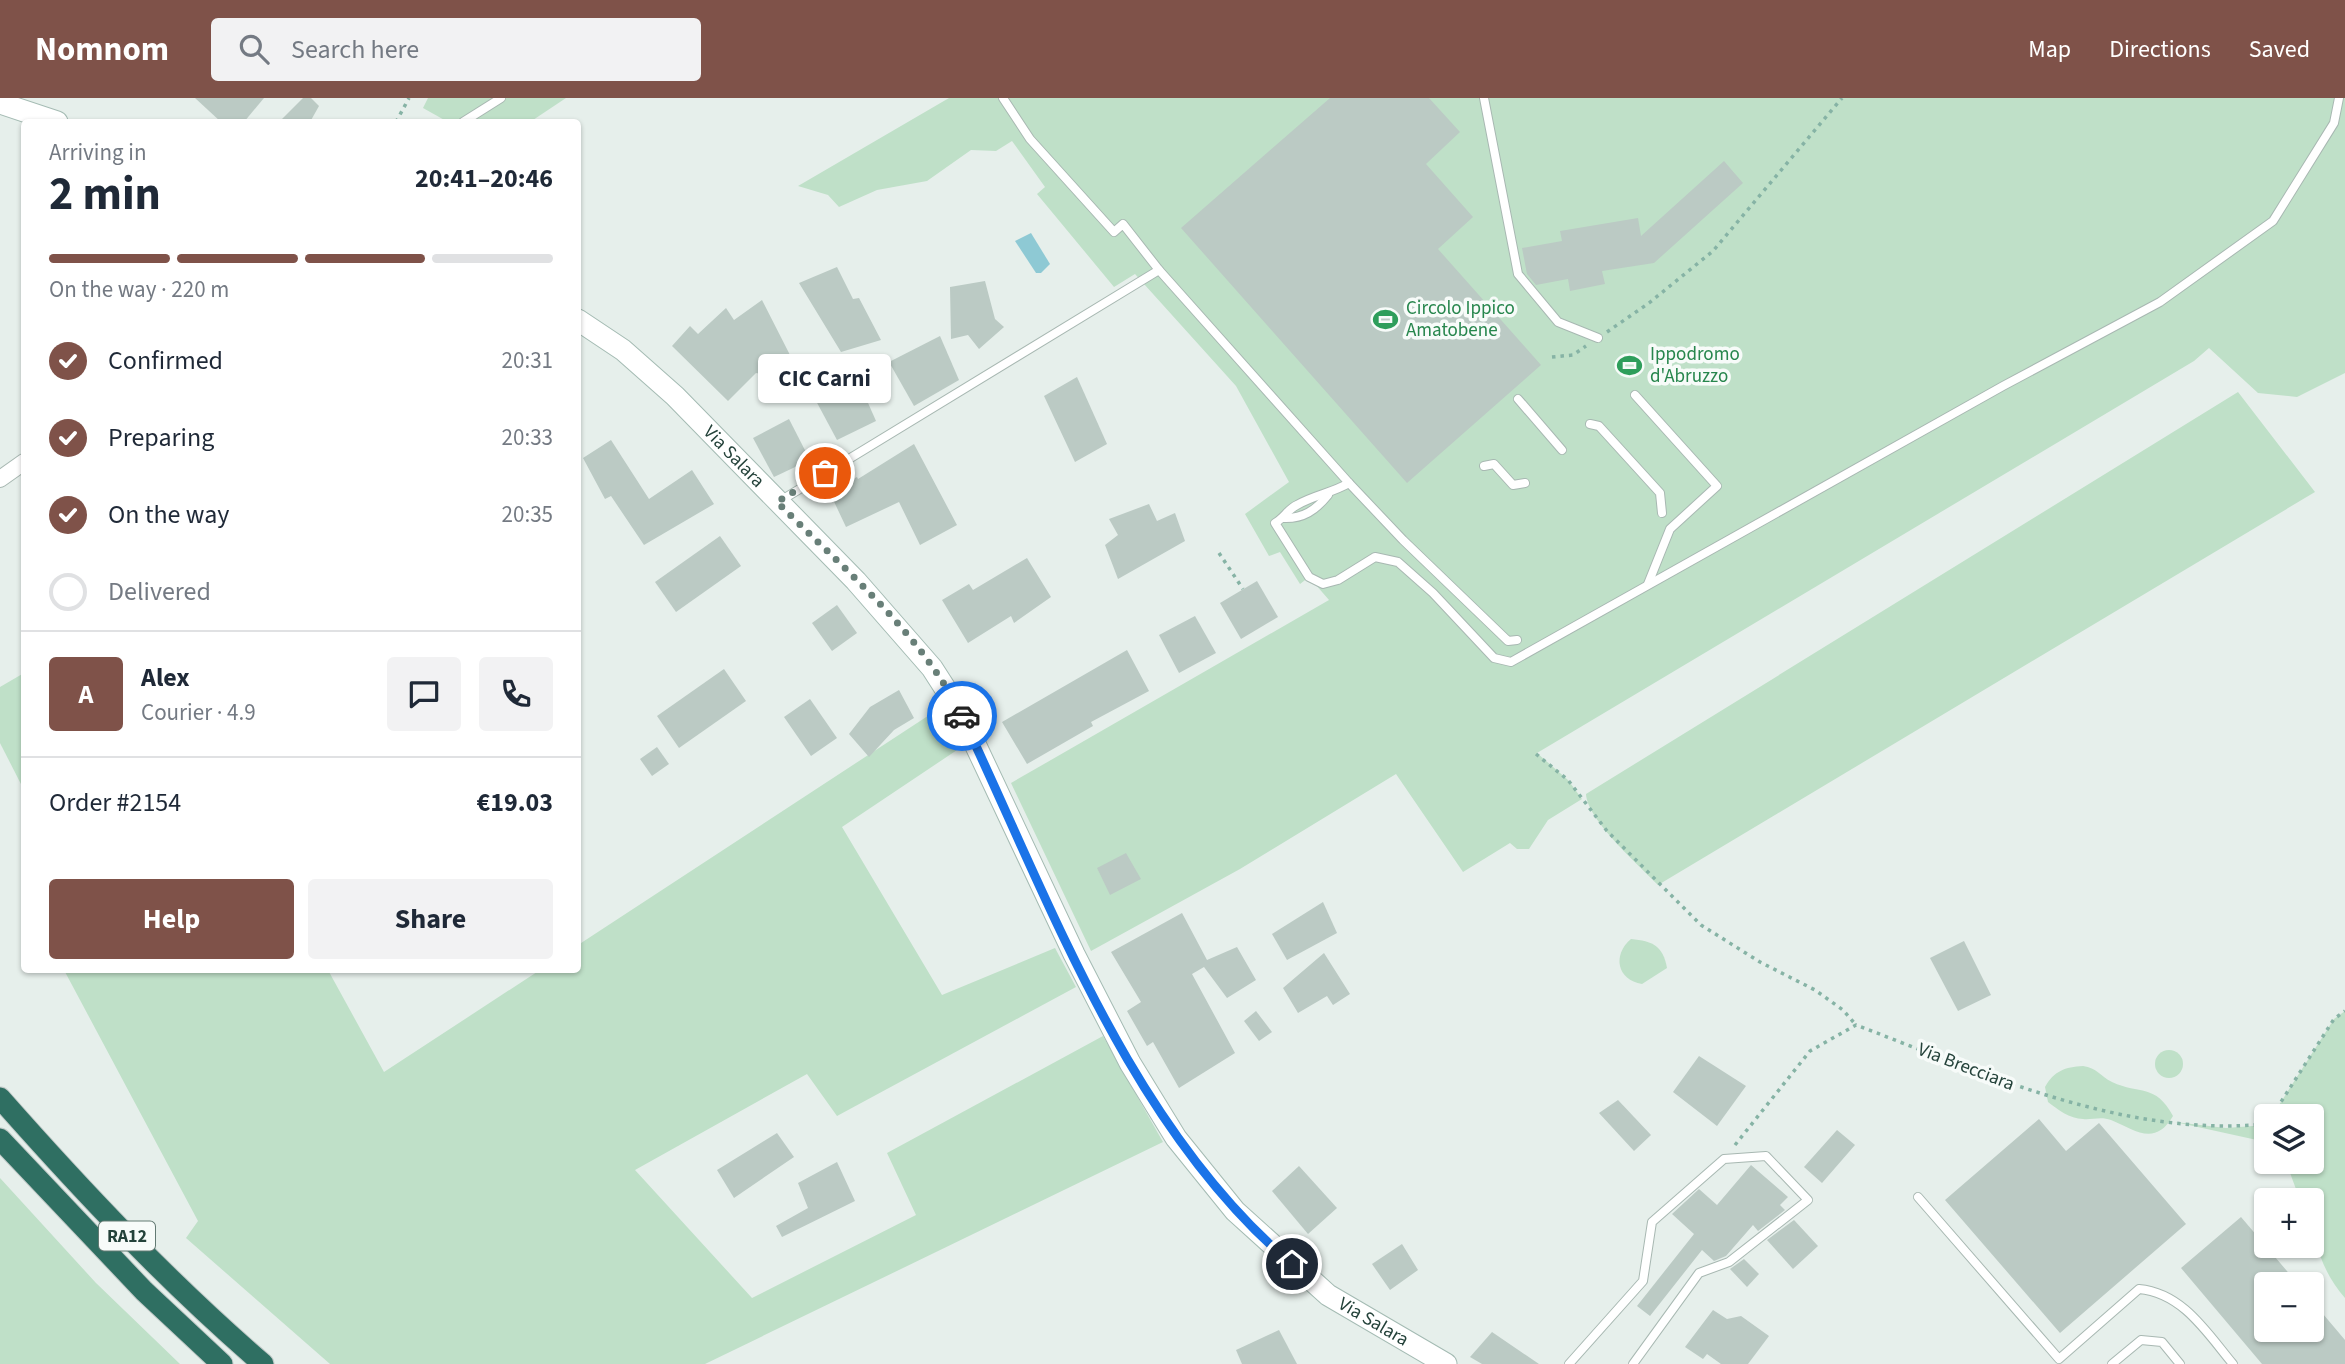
<!DOCTYPE html>
<html lang="en">
<head>
<meta charset="utf-8">
<style>
	:root { --surface:#fff; --page:#f2f2f3; --text:#1f2937; --muted:#747a83; --line:#e0e1e3; --accent:#7f5249 }
	body { margin:0; font-family:"Source Sans 3",sans-serif; background:var(--page); color:var(--text); height:100vh; display:flex; flex-direction:column; font-size:26px; white-space:nowrap }
	* { box-sizing:border-box; margin:0 }
	p { font-size:23px; color:var(--muted) }
	.icon { flex:none; width:38px; height:38px; fill:none; stroke:currentColor; stroke-width:2; stroke-linecap:round; stroke-linejoin:round }
	.map { position:relative; flex:1; overflow:hidden }
	.side { position:absolute; left:21px; top:21px; width:560px; height:854px; display:flex; flex-direction:column; background:var(--surface); border-radius:7px; box-shadow:0 2px 5px #0004 }
	.side>* { flex:none }
	.buttons { position:absolute; left:2254px; top:1006px; display:grid; gap:14px }
	.buttons a { display:grid; place-items:center; width:70px; height:70px; border-radius:7px; background:var(--surface); box-shadow:0 2px 5px #0004; font-size:35px }
	.pin { position:absolute; display:grid; place-items:center; width:60px; height:60px; color:#fff; margin:-30px; border:4px solid #fff; border-radius:50%; box-shadow:0 2px 7px #0007 }
	.courier { position:absolute; display:grid; place-items:center; width:70px; height:70px; margin:-35px; border:5px solid #1a73e8; border-radius:50%; background:#fff; color:#222; box-shadow:0 2px 9px #0007 }
	.bubble { position:absolute; height:49px; border-radius:7px; background:var(--surface); box-shadow:0 2px 5px #0004; font-size:23px; font-weight:700; line-height:49px; text-align:center }
	.overview em { font-style:normal; font-weight:700 }
	.overview div { display:flex; flex-direction:column-reverse }
	.overview { display:flex; align-items:center; justify-content:space-between; height:119px; padding:0 28px }
	h1 { font-size:46px; font-weight:700; line-height:52px }
	.bar { display:grid; grid-template-columns:repeat(4,1fr); gap:10px 7px; align-content:center; height:84px; padding:0 28px }
	.bar i { height:9px; border-radius:5px; background:var(--line) }
	.bar .on { background:var(--accent) }
	.bar p { grid-column:span 4 }
	.line { display:flex; align-items:center; gap:18px; padding:0 28px; border-top:2px solid var(--line) }
	.line div { flex:1 }
	.round { display:grid; place-items:center; flex:none; width:74px; height:74px; border-radius:7px; background:var(--page) }
	ol { padding:0 28px; list-style:none }
	li { display:flex; align-items:center; gap:21px; height:77px }
	li p { margin-inline-start:auto }
	li .icon { padding:7px; border-radius:50%; background:var(--accent); color:#fff; stroke-width:4 }
	li:last-child { color:var(--muted) }
	li i { width:38px; height:38px; border:4px solid var(--line); border-radius:50% }
	.button { display:flex; gap:14px; margin-top:auto; padding:14px 28px }
	.button a { flex:1; height:80px; border-radius:7px; background:var(--accent); color:#fff; font-size:28px; font-weight:700; line-height:80px; text-align:center }
	.button a+a { background:var(--page); color:var(--text) }
	header { display:flex; align-items:center; gap:42px; box-sizing:border-box; height:98px; padding:0 35px; background:var(--accent); color:#fff }
	header strong { font-size:33px }
	nav { display:flex; gap:38px; margin-inline-start:auto; font-size:24px }
	.search { width:490px; height:63px; background:var(--page); display:flex; align-items:center; gap:18px; box-sizing:border-box; padding:0 24px; border-radius:7px; color:var(--muted); font-size:26px }
	.map>svg:first-child { display:block }
	.green { fill:#bfe0c8 }
	.water { fill:#8ec9d4 }
	.building { fill:#bbcac4 }
	.lines { fill:none; stroke-linecap:round; stroke-linejoin:round }
	.lane-casing { stroke:#a8b8b2; stroke-width:10 }
	.street-casing { stroke:#a8b8b2; stroke-width:18 }
	.secondary-casing { stroke:#a4bbb3; stroke-width:23 }
	.highway-casing { stroke:#c2cac8; stroke-width:23 }
	.path { stroke:#86b3a5; stroke-width:3.5; stroke-dasharray:3.5 5; stroke-linecap:butt }
	.lane { stroke:#fff; stroke-width:8 }
	.street { stroke:#fff; stroke-width:16 }
	.secondary { stroke:#fff; stroke-width:21 }
	.highway { stroke:#2f6f62; stroke-width:21 }
	.done { stroke:#687f78; stroke-width:7; stroke-dasharray:0 12.6 }
	.route { stroke:#1a73e8; stroke-width:9 }
	.labels { text-anchor:middle; dominant-baseline:central; stroke-width:7; stroke-linejoin:round; paint-order:stroke }
	.shield { fill:#f7fbf9; stroke:#637a73; stroke-width:2 }
	.shield-label { font-size:18px; font-weight:bold; fill:#24423a }
	.leisure-label { font-size:19px; fill:#27864d; stroke:#f7fbf9; text-anchor:start }
	.street-label { font-size:19px; fill:#24423a; stroke:#f7fbf9 }
</style>
</head>
<body>
<header>
<strong>Nomnom</strong>
<div class="search"><svg class="icon" aria-label="search" viewBox="0 0 24 24"><circle cx="10" cy="10" r="6"/><path d="M15 15l6 6"/></svg>Search here</div>
<nav><a>Map</a><a>Directions</a><a>Saved</a></nav>
</header>
<div class="map">
<svg width="2345" height="1266" viewBox="0 0 2345 1266">
	<rect width="100%" height="100%" fill="#e6efeb"/>
	<!-- green -->
	<g class="green">
		<polygon points="428,0 566,0 530,24 448,24 423,10"/>
		<polygon points="949,0 2345,0 2345,275 2297,299 2258,295 2209,250 2194,263 1537,655 1568,682 1582,701 1548,722 1529,751 1517,751 1510,745 1463,774 1396,676 1240,771 1091,853 1011,685 1329,502 1309,479 1300,486 1280,454 1269,458 1245,416 1289,384 1236,288 1135,176 1114,189 1037,96 1045,89 1012,43 996,53 971,52 927,83 877,92 839,109 828,97 798,88"/>
		<path d="M 2238,294 L 2315,394 L 1658,787 C 1639,767 1587,722 1586,696 Z"/>
		<polygon points="24,575 24,692 0,645 0,589"/>
		<polygon points="940,610 960,650 842,729 942,897 1055,850 1076,889 837,1018 807,976 635,1072 752,1200 916,1117 887,1055 1103,938 1163,1044 705,1266 330,1266 186,1140 198,1123 64,872 328,872 384,974 540,872 578,872 578,847"/>
		<path d="M 1631,841 C 1653,843 1663,848 1667,870 L 1642,886 C 1617,882 1612,857 1631,841 Z"/>
		<path d="M 2345,913 L 2345,1200 C 2320,1171 2312,1140 2312,1102 L 2300,1102 L 2286,1064 L 2312,1064 L 2312,1018 L 2272,1018 L 2334,921 Z"/>
		<circle cx="2169" cy="966" r="14"/>
		<path d="M 2083,968 C 2097,970 2100,978 2112,984 C 2140,997 2155,985 2173,1018 C 2155,1049 2135,1032 2111,1022 C 2101,1018 2092,1022 2083,1021 C 2070,1021 2057,1011 2048,1004 L 2045,989 C 2054,973 2065,969 2083,968 Z"/>
		<polygon points="2175,1024 2226,1030 2266,1027 2266,1044"/>
		<polygon points="0,1080 96,1185 180,1266 0,1266"/>
	</g>
	<!-- water -->
	<polygon class="water" points="1031,135 1050,166 1041,175 1036,175 1015,143"/>
	<!-- building -->
	<g class="building">
		<polygon points="195,0 264,0 244,24 221,24"/>
		<polygon points="303,0 311,0 319,8 310,24 279,24"/>
		<polygon points="1330,0 1429,0 1460,34 1426,66 1473,119 1438,151 1541,267 1407,385 1181,130"/>
		<polygon points="1724,63 1743,85 1654,165 1602,173 1605,186 1570,193 1568,181 1536,187 1527,176 1522,150 1562,143 1560,133 1638,120 1641,138"/>
		<polygon points="837,169 853,201 859,200 881,242 841,254 799,185"/>
		<polygon points="985,183 995,221 1004,229 979,251 968,237 951,241 950,189"/>
		<polygon points="762,202 790,257 766,277 756,275 728,303 672,248 690,228 698,236 726,210 734,222"/>
		<polygon points="940,238 959,282 914,308 889,264"/>
		<polygon points="1077,279 1107,346 1075,364 1044,298"/>
		<polygon points="857,280 876,323 837,342 815,301"/>
		<polygon points="789,321 810,362 774,379 753,340"/>
		<polygon points="611,342 649,401 692,372 714,406 644,447 611,398 605,401 583,360"/>
		<polygon points="914,346 957,427 920,447 899,404 846,429 829,393 857,379 858,381"/>
		<polygon points="1149,406 1157,423 1175,415 1185,443 1118,481 1105,447 1118,437 1109,421"/>
		<polygon points="720,438 741,468 676,514 655,484"/>
		<polygon points="1027,460 1051,499 1014,525 1011,518 968,545 942,502 969,486 973,492"/>
		<polygon points="1257,483 1278,519 1241,541 1220,505"/>
		<polygon points="837,507 857,535 832,553 812,525"/>
		<polygon points="1195,518 1216,555 1179,575 1159,537"/>
		<polygon points="1127,552 1149,593 1091,624 1093,628 1027,666 1002,624"/>
		<polygon points="724,571 746,603 679,650 657,618"/>
		<polygon points="899,592 914,620 894,632 869,659 849,636 870,609"/>
		<polygon points="810,601 837,640 811,658 784,619"/>
		<polygon points="657,649 669,666 652,678 640,661"/>
		<polygon points="1126,755 1141,781 1110,797 1097,770"/>
		<polygon points="1323,804 1337,835 1287,862 1272,836"/>
		<polygon points="1182,815 1207,862 1237,849 1256,882 1227,900 1204,869 1192,876 1235,955 1179,990 1153,944 1147,948 1127,913 1141,904 1111,854"/>
		<polygon points="1964,843 1991,897 1958,913 1930,860"/>
		<polygon points="1324,855 1350,896 1333,907 1327,898 1298,915 1283,890"/>
		<polygon points="1256,913 1272,934 1259,943 1244,923"/>
		<polygon points="1699,958 1746,988 1717,1028 1673,994"/>
		<polygon points="1618,1002 1651,1037 1634,1053 1599,1015"/>
		<polygon points="2039,1021 2066,1053 2099,1025 2186,1126 2060,1235 1945,1102"/>
		<polygon points="1837,1032 1855,1047 1822,1085 1804,1069"/>
		<polygon points="777,1035 794,1059 734,1100 717,1072"/>
		<polygon points="837,1064 855,1103 782,1139 776,1128 808,1110 798,1085"/>
		<polygon points="1751,1067 1788,1099 1780,1107 1785,1112 1758,1133 1753,1127 1726,1158 1714,1163 1702,1152 1650,1218 1637,1208 1694,1136 1672,1116 1699,1091 1717,1107"/>
		<polygon points="1299,1068 1337,1110 1308,1136 1272,1093"/>
		<polygon points="2241,1119 2298,1186 2266,1186 2266,1232 2312,1232 2312,1203 2345,1242 2345,1266 2262,1266 2181,1170"/>
		<polygon points="1794,1122 1818,1148 1793,1171 1767,1142"/>
		<polygon points="1402,1146 1418,1172 1390,1192 1372,1166"/>
		<polygon points="1744,1161 1759,1176 1747,1189 1730,1171"/>
		<polygon points="1713,1212 1727,1221 1741,1218 1769,1238 1748,1266 1721,1266 1707,1256 1703,1261 1685,1249"/>
		<polygon points="1279,1232 1297,1266 1242,1266 1236,1252"/>
		<polygon points="1492,1234 1539,1266 1482,1266 1470,1259"/>
	</g>
	<g class="lines">
		<defs>
			<g id="lane">
				<polyline points="1003,0 1030,41 1114,134 1123,126 1159,172 1349,385 1403,442 1508,543 1517,542"/>
				<polyline points="1484,0 1518,176 1558,224 1598,240"/>
				<polyline points="463,24 501,0"/>
				<polyline points="1635,297 1717,388 1670,431 1648,486"/>
				<polyline points="1518,301 1562,352"/>
				<polyline points="1590,326 1599,328 1660,395 1662,415"/>
				<polyline points="1484,368 1494,366 1513,387 1525,385"/>
				<path d="M 1349,385 C 1332,395 1314,397 1297,407 C 1288,411 1284,420 1275,425 L 1309,479 L 1323,486 L 1338,482 L 1375,459 L 1398,464 L 1433,495 L 1494,560 L 1511,564 L 2003,288 L 2160,204 L 2273,123 L 2334,25 L 2339,0"/>
				<polyline points="780,403 1159,172"/>
				<path d="M 1283,420 C 1303,421 1316,412 1328,397"/>
				<path d="M 1918,1099 L 2059,1261 L 2139,1191 C 2183,1195 2207,1235 2233,1266"/>
				<polyline points="1569,1266 1643,1183 1652,1124 1724,1061 1766,1058 1808,1102 1729,1164 1699,1175 1633,1266"/>
				<polyline points="2112,1266 2141,1242 2162,1244 2180,1266"/>
			</g>
			<polyline id="street" points="0,381 24,364"/>
			<g id="secondary">
				<polyline points="0,5 57,24"/>
				<path id="s1" d="M 578,222 L 623,252 L 675,298 L 856,483 L 932,570 L 959,612 L 1074,856 L 1130,965 L 1176,1040 L 1235,1113 L 1328,1197 L 1446,1266"/>
			</g>
			<g id="highway">
				<path d="M 0,1000 C 83,1094 168,1184 263,1266"/>
				<polyline points="0,1041 144,1193 222,1266"/>
			</g>
		</defs>
		<!-- lane casing -->
		<use href="#lane" class="lane-casing"/>
		<!-- street casing -->
		<use href="#street" class="street-casing"/>
		<!-- secondary casing -->
		<use href="#secondary" class="secondary-casing"/>
		<!-- highway casing -->
		<use href="#highway" class="highway-casing"/>
		<!-- path -->
		<g class="path">
			<polyline points="396,24 409,0"/>
			<polyline points="1607,234 1649,205 1713,153 1842,0"/>
			<polyline points="1552,259 1573,257 1586,248"/>
			<polyline points="1219,455 1243,491"/>
			<polyline points="1536,656 1568,682 1607,733 1701,827 1760,864 1815,892 1843,912 1856,927"/>
			<polyline points="2272,1018 2334,921 2345,913"/>
			<path d="M 1735,1047 L 1810,953 L 1856,927 C 1985,976 2125,1040 2266,1026"/>
		</g>
		<!-- lane -->
		<use href="#lane" class="lane"/>
		<!-- street -->
		<use href="#street" class="street"/>
		<!-- secondary -->
		<use href="#secondary" class="secondary"/>
		<!-- highway -->
		<use href="#highway" class="highway"/>
	</g>
	<g class="lines">
		<!-- done -->
		<path class="done" d="M 825,375 L 777,404 C 840,467 923,537 962,618"/>
		<!-- route -->
		<path class="route" d="M 962,618 C 1051,806 1130,1029 1292,1166"/>
	</g>
	<!-- icons -->
	<defs>
		<symbol id="stadium-bare" viewBox="-9 -9 18 18"><path d="M0-5a6.5 5 0 1 0 0 10a6.5 5 0 1 0 0-10ZM-3.5-1.8h7v3.6h-7Z" fill="#2e9e5b" stroke="#f7fbf9" stroke-width="2.5" paint-order="stroke"/></symbol>
	</defs>
	<g fill-rule="evenodd">
		<use href="#stadium-bare" x="1368" y="204" width="35" height="35"/>
		<use href="#stadium-bare" x="1612" y="250" width="35" height="35"/>
	</g>
	<g class="labels">
		<!-- shield labels -->
		<rect class="shield" x="99" y="1123.5" width="56" height="29" rx="5"/>
		<g class="shield-label">
			<text x="127" y="1138">RA12</text>
		</g>
		<!-- leisure labels -->
		<g class="leisure-label">
			<text x="1406" y="210">Circolo Ippico<tspan x="1406" dy="22">Amatobene</tspan></text>
			<text x="1650" y="256">Ippodromo<tspan x="1650" dy="22">d'Abruzzo</tspan></text>
		</g>
		<!-- street labels -->
		<g class="street-label">
			<text stroke="none"><textPath href="#s1" startOffset="208">Via Salara</textPath></text>
			<text transform="translate(1966 969) rotate(21)">Via Brecciara</text>
			<text stroke="none"><textPath href="#s1" startOffset="1300">Via Salara</textPath></text>
		</g>
	</g>
</svg>
<div class="buttons">
<a><svg class="icon" aria-label="layers" viewBox="0 0 24 24"><path d="M12 4l9 5-9 5-9-5zM3 14l9 5 9-5"/></svg></a>
<a>+</a>
<a>−</a>
</div>
<div class="pin" style="left:825px;top:375px;background:#ea580c"><svg class="icon" aria-label="bag" viewBox="0 0 24 24"><path d="M5 8h14l-1 12H6zM9 8a3 3 0 0 1 6 0"/></svg></div>
<div class="pin" style="left:1292px;top:1166px;background:#1f2937"><svg class="icon" aria-label="home" viewBox="0 0 24 24"><path d="M3 11l9-7 9 7M6 9v11h12V9"/></svg></div>
<div class="courier" style="left:962px;top:618px"><svg class="icon" aria-label="car" viewBox="0 0 24 24"><path d="M5 17H2v-5l4-1 3-4h7l3 4 3 1v5h-3M9 17h6M6 11h13"/><circle cx="7" cy="17" r="2"/><circle cx="17" cy="17" r="2"/></svg></div>
<div class="bubble" style="left:758px;top:256px;width:133px">CIC Carni</div>
<section class="side">
<div class="overview"><div><h1>2 min</h1><p>Arriving in</p></div><em>20:41–20:46</em></div>
<div class="bar"><i class="on"></i><i class="on"></i><i class="on"></i><i></i><p>On the way · 220 m</p></div>
<ol>
<li><svg class="icon" aria-label="check" viewBox="0 0 24 24"><path d="M5 12l5 5 9-10"/></svg>Confirmed<p>20:31</p></li>
<li><svg class="icon" aria-label="check" viewBox="0 0 24 24"><path d="M5 12l5 5 9-10"/></svg>Preparing<p>20:33</p></li>
<li><svg class="icon" aria-label="check" viewBox="0 0 24 24"><path d="M5 12l5 5 9-10"/></svg>On the way<p>20:35</p></li>
<li><i></i>Delivered</li>
</ol>
<div class="line" style="height:126px"><b class="round" style="background:var(--accent);color:#fff">A</b><div><b>Alex</b><p>Courier · 4.9</p></div><a class="round"><svg class="icon" aria-label="chat" viewBox="0 0 24 24"><path d="M4 5h16v11H9l-5 4z"/></svg></a><a class="round"><svg class="icon" aria-label="phone" viewBox="0 0 24 24"><path d="M5 4h4l2 5-3 2q2 4 5 5l2-3 5 2v4C11 20 4 13 5 4z"/></svg></a></div>
<div class="line" style="height:91px"><div>Order #2154</div><b>€19.03</b></div>
<div class="button"><a>Help</a><a>Share</a></div>
</section>
</div>
</body>
</html>
